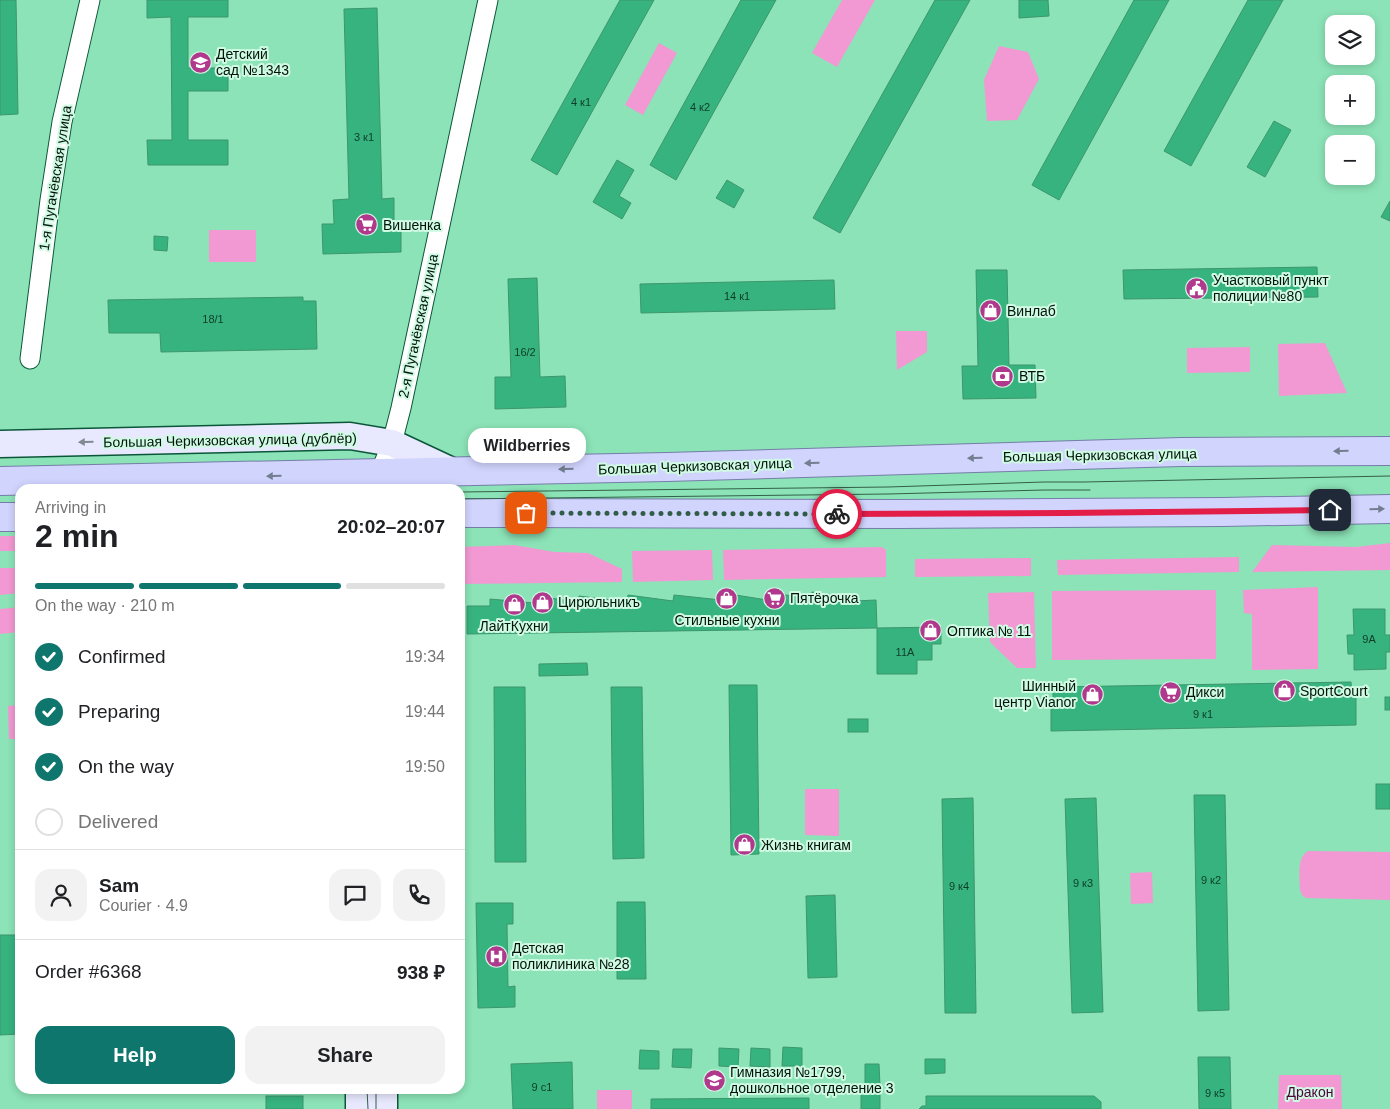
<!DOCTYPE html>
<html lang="en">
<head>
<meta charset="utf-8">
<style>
	:root { --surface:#fff; --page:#f2f2f2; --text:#202124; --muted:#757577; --line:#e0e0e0; --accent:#0f766e }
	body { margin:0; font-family:Arial,sans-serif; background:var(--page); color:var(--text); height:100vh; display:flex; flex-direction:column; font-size:19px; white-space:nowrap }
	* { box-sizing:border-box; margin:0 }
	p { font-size:16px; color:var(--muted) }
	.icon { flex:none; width:28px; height:28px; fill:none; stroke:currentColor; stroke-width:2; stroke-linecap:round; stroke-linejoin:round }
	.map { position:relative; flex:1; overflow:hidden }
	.side { position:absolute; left:15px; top:484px; width:450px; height:610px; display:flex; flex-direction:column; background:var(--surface); border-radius:15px; box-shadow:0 2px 8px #0003 }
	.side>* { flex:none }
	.controls { position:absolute; left:1325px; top:15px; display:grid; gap:10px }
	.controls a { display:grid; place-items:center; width:50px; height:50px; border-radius:10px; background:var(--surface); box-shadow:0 2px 8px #0003; font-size:25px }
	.pin { position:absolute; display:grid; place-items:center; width:42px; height:42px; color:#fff; margin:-21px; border-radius:10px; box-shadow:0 2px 8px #0006 }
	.courier { position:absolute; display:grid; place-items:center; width:50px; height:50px; margin:-25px; border:4px solid #e11d48; border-radius:50%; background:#fff; color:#222; box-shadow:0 1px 6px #0007 }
	.bubble { position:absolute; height:35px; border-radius:15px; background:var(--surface); box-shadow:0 2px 8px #0003; font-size:16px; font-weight:600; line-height:35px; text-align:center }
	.overview em { font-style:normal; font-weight:600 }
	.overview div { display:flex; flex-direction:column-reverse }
	.overview { display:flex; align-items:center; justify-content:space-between; height:85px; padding:0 20px }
	h1 { font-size:32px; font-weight:600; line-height:38px }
	.bar { display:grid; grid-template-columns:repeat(4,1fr); gap:8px 5px; align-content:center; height:60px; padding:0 20px }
	.bar i { height:6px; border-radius:4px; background:var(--line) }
	.bar .current { background:var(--accent) }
	.bar p { grid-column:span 4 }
	.line { display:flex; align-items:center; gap:12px; padding:0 20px; border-top:1px solid var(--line) }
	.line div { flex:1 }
	.round { display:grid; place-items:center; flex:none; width:52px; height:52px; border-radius:15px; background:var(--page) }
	ol { padding:0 20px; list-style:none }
	li { display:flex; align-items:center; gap:15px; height:55px }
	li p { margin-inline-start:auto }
	li .icon { padding:5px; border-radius:50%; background:var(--accent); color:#fff; stroke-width:4 }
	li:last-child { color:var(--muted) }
	li i { width:28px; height:28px; border:2px solid var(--line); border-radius:50% }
	.primary-button { display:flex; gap:10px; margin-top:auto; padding:10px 20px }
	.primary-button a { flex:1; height:58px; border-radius:15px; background:var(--accent); color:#fff; font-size:20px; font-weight:600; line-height:58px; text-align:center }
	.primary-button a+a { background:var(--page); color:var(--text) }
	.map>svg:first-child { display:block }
	.green { fill:#f299d3 }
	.building { fill:#37b37f; stroke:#3d966d }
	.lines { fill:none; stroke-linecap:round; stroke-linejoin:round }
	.street-casing { stroke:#0b5639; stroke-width:21 }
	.secondary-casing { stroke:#0b5639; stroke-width:29 }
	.primary-casing { stroke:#747ea7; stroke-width:30 }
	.street { stroke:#fff; stroke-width:19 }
	.secondary { stroke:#e8e9fe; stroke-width:26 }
	.primary { stroke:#d1d4fd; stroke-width:28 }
	.tram { stroke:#336049; stroke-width:1 }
	.oneway { fill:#808a90 }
	.oneway2 { fill:#737e90 }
	.done { stroke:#315d47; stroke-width:5; stroke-dasharray:0 9 }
	.route { stroke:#e11d48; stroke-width:6 }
	.labels { text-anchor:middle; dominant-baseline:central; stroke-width:4; stroke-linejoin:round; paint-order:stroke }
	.number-label { font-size:11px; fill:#0e3c27 }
	.poi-label { font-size:14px; fill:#00150a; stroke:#d0fae3; text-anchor:start }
	.street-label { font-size:14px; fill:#00150a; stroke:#d0fae3 }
	.park-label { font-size:14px; fill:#4c033a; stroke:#d0fae3 }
</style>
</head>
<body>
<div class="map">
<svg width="1390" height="1109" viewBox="0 0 1390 1109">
	<rect width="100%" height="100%" fill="#8ce3b7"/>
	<!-- green -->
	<g class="green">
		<polygon points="842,0 875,0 837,67 812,53"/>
		<polygon points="659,43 677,53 643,115 625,105"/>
		<polygon points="999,46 1028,52 1039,79 1017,120 987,121 984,80"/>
		<rect x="209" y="230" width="47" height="32"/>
		<polygon points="896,331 927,331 927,352 897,370"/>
		<polygon points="1325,343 1347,393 1279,396 1278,344"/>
		<polygon points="1250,347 1250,372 1187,373 1187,348"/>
		<rect x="0" y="536" width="20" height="15"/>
		<polygon points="1390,543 1390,570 1252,572 1272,545 1356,547"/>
		<polygon points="514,545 555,552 588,553 622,569 622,582 460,584 460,547"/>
		<polygon points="882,547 886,550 886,577 724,580 723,550"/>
		<polygon points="712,550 713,580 633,582 632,551"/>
		<polygon points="1239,557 1239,572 1058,575 1057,560"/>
		<polygon points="1031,558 1031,576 915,577 915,559"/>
		<polygon points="0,568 20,568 20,593 0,595"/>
		<polygon points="1318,587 1318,669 1252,670 1252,614 1244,613 1243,590"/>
		<polygon points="1216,590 1216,659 1052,660 1052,591"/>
		<polygon points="1034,592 1036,668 1017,668 990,642 988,593"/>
		<polygon points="20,607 20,632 0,634 0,609"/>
		<polygon points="20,705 20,739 9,739 8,706"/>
		<polygon points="805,789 839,789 839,836 805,835"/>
		<path d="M 1308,851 L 1390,852 L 1390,900 L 1306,898 L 1302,895 L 1300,890 C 1300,878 1296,858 1308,851 Z"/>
		<polygon points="1152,872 1153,903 1131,904 1130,873"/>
		<polygon points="1279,1075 1341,1075 1342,1109 1278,1109"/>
		<rect x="597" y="1090" width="35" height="19"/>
	</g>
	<!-- building -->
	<g class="building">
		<polygon points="0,0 16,0 18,114 0,115"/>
		<polygon points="147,0 228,0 228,17 188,17 188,68 228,68 228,91 188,91 188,140 228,140 228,165 148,165 147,140 172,140 171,17 147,18"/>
		<polygon points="620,0 654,0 557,175 531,160"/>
		<polygon points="741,0 776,0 676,180 650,165"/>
		<polygon points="935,0 970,0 840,233 813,218"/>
		<polygon points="1019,0 1048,0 1049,16 1019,18"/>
		<polygon points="1134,0 1169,0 1059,200 1032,185"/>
		<polygon points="1248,0 1283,0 1191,166 1164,151"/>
		<polygon points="377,8 382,199 394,198 394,222 401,222 401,252 323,254 322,224 334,224 333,200 349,199 344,9"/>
		<polygon points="1274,121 1291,130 1265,177 1247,167"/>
		<polygon points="617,160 634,170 619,196 631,203 622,219 593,202"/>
		<polygon points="727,180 744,190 734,208 716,198"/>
		<polygon points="1390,201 1390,221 1381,217"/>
		<polygon points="154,236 168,237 167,251 154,250"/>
		<polygon points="1317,267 1318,297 1124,299 1123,270"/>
		<polygon points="976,270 1007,270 1009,365 1035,365 1036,398 963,399 962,366 978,366"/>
		<polygon points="537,278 540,377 565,376 566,407 495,409 495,377 511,377 508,279"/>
		<polygon points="834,280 835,309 641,313 640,284"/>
		<polygon points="303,297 303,301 316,301 317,349 161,352 160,333 109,333 108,300"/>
		<polygon points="812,592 856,598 856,601 876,600 877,628 467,634 467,606 490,606 490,599 534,603 536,596 578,602 579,596 627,602 628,595 673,601 674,595 721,600 723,593 767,600 769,593 811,598"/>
		<polygon points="1353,609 1385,609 1385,635 1390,635 1390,652 1386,652 1386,669 1354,670 1354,654 1348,654 1347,635 1354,635"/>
		<polygon points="941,627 941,644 932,644 932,660 917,660 917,674 877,674 877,628"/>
		<polygon points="587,663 588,675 539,676 539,664"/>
		<polygon points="1351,682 1352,697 1356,697 1356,725 1051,731 1051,702 1053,702 1053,687"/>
		<polygon points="729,685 757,685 759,854 731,855"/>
		<polygon points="494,687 525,687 526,862 495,862"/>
		<polygon points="611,687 642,687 644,858 613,859"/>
		<rect x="1385" y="697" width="5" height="13"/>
		<rect x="848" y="719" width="20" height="13"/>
		<rect x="1376" y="784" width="14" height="25"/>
		<polygon points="1194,795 1225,795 1229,1010 1198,1011"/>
		<polygon points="973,798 976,1013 945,1013 942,799"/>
		<polygon points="1096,798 1103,1012 1072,1013 1065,799"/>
		<polygon points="835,895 837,977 808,978 806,896"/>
		<polygon points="617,902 645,902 646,979 617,979"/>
		<polygon points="476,903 513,903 513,924 507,924 508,987 515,986 515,1007 478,1008"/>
		<polygon points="0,935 19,935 20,1034 0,1035"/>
		<polygon points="783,1047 802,1048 802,1066 782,1066"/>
		<polygon points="719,1048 739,1049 738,1067 719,1066"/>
		<polygon points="751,1048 770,1049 770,1067 750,1066"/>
		<polygon points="673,1049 692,1049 691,1068 672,1067"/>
		<polygon points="640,1050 659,1051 659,1069 639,1069"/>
		<polygon points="1198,1057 1230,1057 1231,1109 1199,1109"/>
		<polygon points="925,1059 945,1059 945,1073 925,1074"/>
		<polygon points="572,1062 573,1109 513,1109 511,1064"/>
		<polygon points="865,1064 879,1064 880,1086 865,1086"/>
		<rect x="861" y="1086" width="19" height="23"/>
		<rect x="266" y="1096" width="37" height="13"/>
		<polygon points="926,1096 1094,1096 1101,1102 1101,1109 919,1109 922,1106 926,1106"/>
		<polygon points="809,1098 809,1109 651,1109 651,1099"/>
	</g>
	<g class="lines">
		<defs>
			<g id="street">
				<polyline points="30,359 50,200 62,122 90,0"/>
				<polyline points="380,473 392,443 401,408 488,0"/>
			</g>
			<g id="secondary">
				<polyline points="0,444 350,436 392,443 454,472"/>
				<polyline points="359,1089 359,1109"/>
				<polyline points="384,1089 384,1109"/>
			</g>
			<g id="primary">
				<polyline points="0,481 667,467 1181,452 1390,451"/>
				<polyline points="460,513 900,514 1223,512 1390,509"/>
				<polyline points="0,517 20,517"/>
			</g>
		</defs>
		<!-- street casing -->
		<use href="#street" class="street-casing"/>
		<!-- secondary casing -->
		<use href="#secondary" class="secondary-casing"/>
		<!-- primary casing -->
		<use href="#primary" class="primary-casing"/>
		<!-- street -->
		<use href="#street" class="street"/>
		<!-- secondary -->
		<use href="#secondary" class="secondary"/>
		<!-- primary -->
		<use href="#primary" class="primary"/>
		<!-- tram -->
		<g class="tram">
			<polyline points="460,492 888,487 1044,482 1084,482 1390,476"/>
			<polyline points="460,499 888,494 1044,490 1090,490"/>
			<polyline points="367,1089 368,1109"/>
			<polyline points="376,1089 376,1109"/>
		</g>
	</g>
	<!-- one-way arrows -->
	<defs><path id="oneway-solid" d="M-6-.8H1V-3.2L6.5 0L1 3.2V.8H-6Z" transform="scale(1.25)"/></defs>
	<use class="oneway" href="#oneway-solid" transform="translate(86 442) rotate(179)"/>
	<g class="oneway2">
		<use href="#oneway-solid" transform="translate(1341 451) rotate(179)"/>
		<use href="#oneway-solid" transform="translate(975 458) rotate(178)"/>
		<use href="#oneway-solid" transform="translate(812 463) rotate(178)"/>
		<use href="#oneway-solid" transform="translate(566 469) rotate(179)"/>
		<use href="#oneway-solid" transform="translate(274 476) rotate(179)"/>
		<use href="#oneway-solid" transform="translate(1377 509) rotate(-1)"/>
	</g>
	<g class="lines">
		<!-- done -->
		<polyline class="done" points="526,513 837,514"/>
		<!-- route -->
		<polyline class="route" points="837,514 1064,513 1330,510"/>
	</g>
	<!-- icons -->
	<defs>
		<symbol id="school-disc" viewBox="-11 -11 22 22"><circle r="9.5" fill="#b0388d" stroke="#d0fae3"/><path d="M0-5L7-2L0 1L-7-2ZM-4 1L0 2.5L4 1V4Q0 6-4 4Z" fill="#fff"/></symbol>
		<symbol id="supermarket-disc" viewBox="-11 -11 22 22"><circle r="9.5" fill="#b0388d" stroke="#d0fae3"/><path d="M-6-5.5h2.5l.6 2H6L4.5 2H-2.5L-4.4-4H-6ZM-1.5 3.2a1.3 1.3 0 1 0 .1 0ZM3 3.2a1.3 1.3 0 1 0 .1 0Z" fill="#fff"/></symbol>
		<symbol id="civic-disc" viewBox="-11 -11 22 22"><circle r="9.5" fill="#b0388d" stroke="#d0fae3"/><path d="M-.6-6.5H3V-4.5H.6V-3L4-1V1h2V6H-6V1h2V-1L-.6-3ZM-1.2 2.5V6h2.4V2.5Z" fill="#fff"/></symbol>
		<symbol id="shop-disc" viewBox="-11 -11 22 22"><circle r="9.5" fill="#b0388d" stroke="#d0fae3"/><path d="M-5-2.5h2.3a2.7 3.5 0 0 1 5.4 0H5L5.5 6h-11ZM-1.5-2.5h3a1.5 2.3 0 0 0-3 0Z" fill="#fff"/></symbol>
		<symbol id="bank-disc" viewBox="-11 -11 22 22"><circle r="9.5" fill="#b0388d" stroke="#d0fae3"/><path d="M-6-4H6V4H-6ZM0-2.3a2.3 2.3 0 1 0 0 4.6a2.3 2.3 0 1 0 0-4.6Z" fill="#fff"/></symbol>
		<symbol id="hospital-disc" viewBox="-11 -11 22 22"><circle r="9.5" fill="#b0388d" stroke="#d0fae3"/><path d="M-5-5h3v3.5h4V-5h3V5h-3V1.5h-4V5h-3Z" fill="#fff"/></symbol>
	</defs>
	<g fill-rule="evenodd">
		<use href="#school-disc" x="188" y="50" width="25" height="25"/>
		<use href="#supermarket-disc" x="354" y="212" width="25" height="25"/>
		<use href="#civic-disc" x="1184" y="276" width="25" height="25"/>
		<use href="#shop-disc" x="978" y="298" width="25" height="25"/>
		<use href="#bank-disc" x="990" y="364" width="25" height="25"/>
		<use href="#shop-disc" x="714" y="586" width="25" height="25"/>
		<use href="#supermarket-disc" x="762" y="586" width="25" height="25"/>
		<use href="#shop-disc" x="530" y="590" width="25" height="25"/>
		<use href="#shop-disc" x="502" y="592" width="25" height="25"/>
		<use href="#shop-disc" x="918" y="618" width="25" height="25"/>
		<use href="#shop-disc" x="1272" y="678" width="25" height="25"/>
		<use href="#supermarket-disc" x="1158" y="680" width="25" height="25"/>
		<use href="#shop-disc" x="1080" y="682" width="25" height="25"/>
		<use href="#shop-disc" x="732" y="832" width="25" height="25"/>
		<use href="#hospital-disc" x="484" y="944" width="25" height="25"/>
		<use href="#school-disc" x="702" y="1068" width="25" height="25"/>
	</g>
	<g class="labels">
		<!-- number labels -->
		<g class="number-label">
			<text x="581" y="102">4 к1</text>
			<text x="700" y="107">4 к2</text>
			<text x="364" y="137">3 к1</text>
			<text x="737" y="296">14 к1</text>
			<text x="213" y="319">18/1</text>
			<text x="525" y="352">16/2</text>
			<text x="1369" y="639">9А</text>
			<text x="905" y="652">11А</text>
			<text x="1203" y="714">9 к1</text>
			<text x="1211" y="880">9 к2</text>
			<text x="1083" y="883">9 к3</text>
			<text x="959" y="886">9 к4</text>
			<text x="542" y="1087">9 с1</text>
			<text x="1215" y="1093">9 к5</text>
		</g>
		<!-- poi labels -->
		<g class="poi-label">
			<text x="216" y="54">Детский<tspan x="216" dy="16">сад №1343</tspan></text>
			<text x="383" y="225">Вишенка</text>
			<text x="1213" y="280">Участковый пункт<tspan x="1213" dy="16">полиции №80</tspan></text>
			<text x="1007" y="311">Винлаб</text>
			<text x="1019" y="376">ВТБ</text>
			<text x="790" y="598">Пятёрочка</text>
			<text x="558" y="602">Цирюльникъ</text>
			<text x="727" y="620" text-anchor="middle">Стильные кухни</text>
			<text x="514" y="626" text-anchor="middle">ЛайтКухни</text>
			<text x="947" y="631">Оптика № 11</text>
			<text x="1076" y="686" text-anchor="end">Шинный<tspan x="1076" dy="16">центр Vianor</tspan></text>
			<text x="1300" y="691">SportCourt</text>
			<text x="1186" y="692">Дикси</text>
			<text x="761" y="845">Жизнь книгам</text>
			<text x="512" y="948">Детская<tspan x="512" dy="16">поликлиника №28</tspan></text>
			<text x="730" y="1072">Гимназия №1799,<tspan x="730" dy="16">дошкольное отделение 3</tspan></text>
		</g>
		<!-- street labels -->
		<g class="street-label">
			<text transform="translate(55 178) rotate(-81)">1-я Пугачёвская улица</text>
			<text transform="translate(418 326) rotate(-78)">2-я Пугачёвская улица</text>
			<text transform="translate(230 440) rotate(-1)">Большая Черкизовская улица (дублёр)</text>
			<text transform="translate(1100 455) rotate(-1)">Большая Черкизовская улица</text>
			<text transform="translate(695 466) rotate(-2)">Большая Черкизовская улица</text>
		</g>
		<!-- park labels -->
		<g class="park-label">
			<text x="1310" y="1092">Дракон</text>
		</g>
	</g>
</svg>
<div class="controls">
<a><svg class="icon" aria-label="layers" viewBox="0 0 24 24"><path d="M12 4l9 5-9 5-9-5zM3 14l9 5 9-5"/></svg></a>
<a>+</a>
<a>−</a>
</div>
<div class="pin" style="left:526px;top:513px;background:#ea580c"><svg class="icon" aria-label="bag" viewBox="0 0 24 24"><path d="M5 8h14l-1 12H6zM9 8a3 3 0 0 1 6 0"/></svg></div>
<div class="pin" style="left:1330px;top:510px;background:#1f2937"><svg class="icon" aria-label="home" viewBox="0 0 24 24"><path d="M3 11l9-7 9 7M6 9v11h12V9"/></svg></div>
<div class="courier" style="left:837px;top:514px"><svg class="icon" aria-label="bike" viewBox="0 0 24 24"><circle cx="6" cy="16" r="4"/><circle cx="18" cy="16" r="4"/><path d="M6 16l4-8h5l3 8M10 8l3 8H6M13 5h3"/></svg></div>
<div class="bubble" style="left:468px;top:428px;width:118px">Wildberries</div>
<section class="side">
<div class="overview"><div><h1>2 min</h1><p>Arriving in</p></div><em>20:02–20:07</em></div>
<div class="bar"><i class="current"></i><i class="current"></i><i class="current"></i><i></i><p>On the way · 210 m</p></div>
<ol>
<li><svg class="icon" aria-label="check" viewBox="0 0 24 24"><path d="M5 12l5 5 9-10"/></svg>Confirmed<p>19:34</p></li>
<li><svg class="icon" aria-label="check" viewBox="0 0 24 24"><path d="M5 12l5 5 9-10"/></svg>Preparing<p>19:44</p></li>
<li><svg class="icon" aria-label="check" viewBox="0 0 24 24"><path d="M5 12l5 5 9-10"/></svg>On the way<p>19:50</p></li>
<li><i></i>Delivered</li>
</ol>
<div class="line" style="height:90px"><a class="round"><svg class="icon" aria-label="person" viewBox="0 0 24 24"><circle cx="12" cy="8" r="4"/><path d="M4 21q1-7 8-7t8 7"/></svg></a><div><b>Sam</b><p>Courier · 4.9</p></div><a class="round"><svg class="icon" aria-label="chat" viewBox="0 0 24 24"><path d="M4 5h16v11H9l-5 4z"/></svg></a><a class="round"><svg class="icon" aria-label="phone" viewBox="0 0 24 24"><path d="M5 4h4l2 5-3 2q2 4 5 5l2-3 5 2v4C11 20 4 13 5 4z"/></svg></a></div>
<div class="line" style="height:65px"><div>Order #6368</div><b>938 ₽</b></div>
<div class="primary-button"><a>Help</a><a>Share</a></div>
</section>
</div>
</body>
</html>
